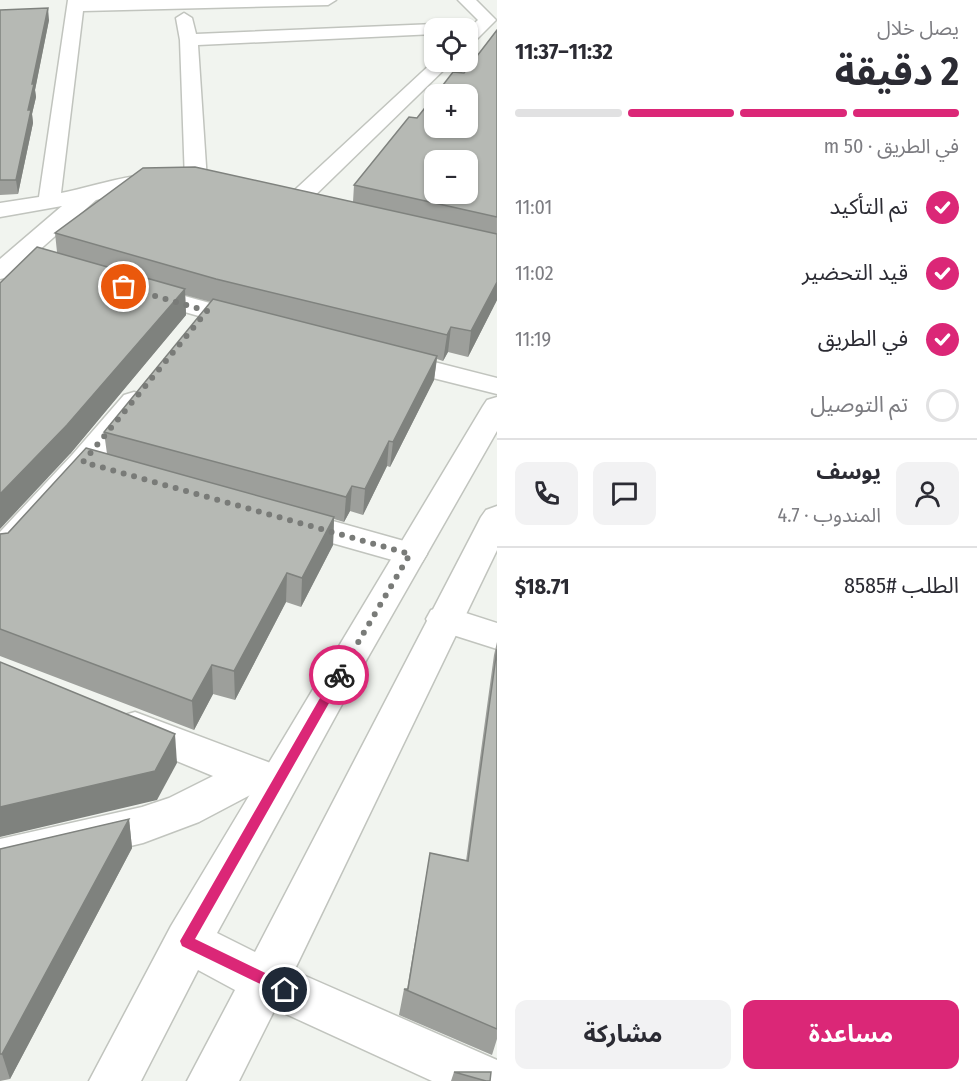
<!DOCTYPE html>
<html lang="ar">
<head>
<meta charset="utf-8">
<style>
	:root { --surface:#fff; --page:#f2f2f3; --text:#2b2b33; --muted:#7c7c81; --line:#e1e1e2; --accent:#db2777 }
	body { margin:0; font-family:"Fira Sans Condensed","Noto Sans Arabic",sans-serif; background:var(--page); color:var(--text); direction:rtl; height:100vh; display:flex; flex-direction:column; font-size:22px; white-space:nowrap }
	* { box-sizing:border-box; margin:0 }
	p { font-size:20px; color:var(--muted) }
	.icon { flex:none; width:33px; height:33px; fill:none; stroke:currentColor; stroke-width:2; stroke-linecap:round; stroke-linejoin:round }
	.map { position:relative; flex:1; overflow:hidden; direction:ltr }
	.details { display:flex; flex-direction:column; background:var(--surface); width:480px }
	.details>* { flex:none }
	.tools { position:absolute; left:424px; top:18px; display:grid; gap:12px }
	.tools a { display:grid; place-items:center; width:54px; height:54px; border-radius:12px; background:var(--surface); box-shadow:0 2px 4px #0004; font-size:30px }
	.pin { position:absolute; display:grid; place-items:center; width:51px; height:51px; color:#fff; margin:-26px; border:3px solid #fff; border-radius:50%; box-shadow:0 2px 6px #0007 }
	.courier { position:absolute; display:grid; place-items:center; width:60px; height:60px; margin:-30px; border:4px solid #db2777; border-radius:50%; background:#fff; color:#222; box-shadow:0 2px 8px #0007 }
	.headline em { font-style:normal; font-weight:700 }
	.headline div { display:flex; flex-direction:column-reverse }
	.headline { display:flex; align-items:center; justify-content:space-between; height:102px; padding:0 18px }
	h1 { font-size:39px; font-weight:700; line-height:45px }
	.bar { display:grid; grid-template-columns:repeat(4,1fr); gap:9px 6px; align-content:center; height:72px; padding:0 18px }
	.bar i { height:8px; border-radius:4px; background:var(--line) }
	.bar .current { background:var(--accent) }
	.bar p { grid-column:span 4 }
	.line { display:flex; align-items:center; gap:15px; padding:0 18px; border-top:2px solid var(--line) }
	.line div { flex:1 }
	.round { display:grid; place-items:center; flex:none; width:63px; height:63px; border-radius:12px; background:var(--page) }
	ol { padding:0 18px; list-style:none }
	li { display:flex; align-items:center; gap:18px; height:66px }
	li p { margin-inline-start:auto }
	li .icon { padding:6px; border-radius:50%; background:var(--accent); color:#fff; stroke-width:4 }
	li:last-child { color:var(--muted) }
	li i { width:33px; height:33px; border:3px solid var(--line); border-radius:50% }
	.button { display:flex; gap:12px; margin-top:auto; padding:12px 18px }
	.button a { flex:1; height:69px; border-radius:12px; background:var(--accent); color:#fff; font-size:24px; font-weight:700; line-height:69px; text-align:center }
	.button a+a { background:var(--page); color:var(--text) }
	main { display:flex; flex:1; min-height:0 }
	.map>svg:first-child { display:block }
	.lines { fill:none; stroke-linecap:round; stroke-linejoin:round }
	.street-casing { stroke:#c1c4be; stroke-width:3 }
	.secondary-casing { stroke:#c1c4be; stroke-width:3 }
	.street { fill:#fff; fill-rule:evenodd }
	.secondary { fill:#fff; fill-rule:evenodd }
	.wall { fill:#9d9f9b }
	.shaded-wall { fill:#7f827e }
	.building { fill:#b6b9b4; stroke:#7f827e; stroke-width:1.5; fill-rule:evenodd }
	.route { fill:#db2777 }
	.done { stroke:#797b78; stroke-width:6; stroke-dasharray:0 10.8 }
</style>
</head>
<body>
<main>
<section class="details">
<div class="headline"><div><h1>2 دقيقة</h1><p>يصل خلال</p></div><em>11:32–11:37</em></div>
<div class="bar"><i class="current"></i><i class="current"></i><i class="current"></i><i></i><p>في الطريق · 50 m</p></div>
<ol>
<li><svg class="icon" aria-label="check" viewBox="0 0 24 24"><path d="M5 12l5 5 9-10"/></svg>تم التأكيد<p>11:01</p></li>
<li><svg class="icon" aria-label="check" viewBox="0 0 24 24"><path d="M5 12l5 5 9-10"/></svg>قيد التحضير<p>11:02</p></li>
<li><svg class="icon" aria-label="check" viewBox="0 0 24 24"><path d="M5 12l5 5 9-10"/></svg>في الطريق<p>11:19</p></li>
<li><i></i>تم التوصيل</li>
</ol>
<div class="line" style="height:108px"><a class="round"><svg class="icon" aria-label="person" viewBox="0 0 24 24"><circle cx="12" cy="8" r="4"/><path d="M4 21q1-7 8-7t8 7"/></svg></a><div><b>يوسف</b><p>المندوب · 4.7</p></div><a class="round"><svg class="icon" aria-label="chat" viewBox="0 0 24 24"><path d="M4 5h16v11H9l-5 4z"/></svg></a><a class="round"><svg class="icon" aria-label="phone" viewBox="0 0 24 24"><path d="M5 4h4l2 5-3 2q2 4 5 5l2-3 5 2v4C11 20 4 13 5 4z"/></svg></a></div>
<div class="line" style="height:78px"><div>الطلب #8585</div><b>$18.71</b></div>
<div class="button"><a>مساعدة</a><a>مشاركة</a></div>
</section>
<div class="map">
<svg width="497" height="1081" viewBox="0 0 497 1081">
	<rect width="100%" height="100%" fill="#f1f4ef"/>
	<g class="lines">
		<defs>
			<g id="street">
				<path d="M 68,0 L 336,0 L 328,5 L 83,11 L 61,193 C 93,187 140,169 171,176 L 174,181 L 171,186 L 131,191 L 96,200 L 36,253 L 78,266 L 81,271 L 78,276 L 69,278 L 23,265 L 9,277 L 0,279 L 0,259 L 62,206 L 0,217 L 0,203 L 39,197 Z"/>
				<polygon points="458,0 476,0 496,20 474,42 468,43 468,29 478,20"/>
				<polygon points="184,13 192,18 196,34 435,24 443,28 435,28 435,34 198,45 207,181 204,186 196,188 188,186 185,181 180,40 176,18"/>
				<polygon points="435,60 435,62 452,62 301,209 293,211 285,209 282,204 285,199"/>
				<polygon points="141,284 257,316 261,322 257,328 248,330 132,297 128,292 132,287"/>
				<polygon points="391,351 497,378 497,394 381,365 377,359 381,353"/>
				<polygon points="134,392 144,395 148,401 144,407 94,469 12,560 0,563 0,532 72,455 124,395"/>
				<polygon points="290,509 422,546 427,554 422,562 410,565 279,528 274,520 279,512"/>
				<polygon points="444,606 497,623 497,649 431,628 426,619 431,610"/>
				<polygon points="135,712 268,762 289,772 295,784 289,796 275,801 254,793 199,822 143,843 0,877 0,839 142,807 169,798 213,776 121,738 116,727 121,716"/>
			</g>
			<polygon id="secondary" points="497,397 497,431 363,666 217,933 255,952 481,517 486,510 497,506 497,550 294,971 497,1060 497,1081 432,1081 275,1009 239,1081 187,1081 235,990 198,970 141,1081 89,1081 171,926 483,406 487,400"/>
		</defs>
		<!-- street casing -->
		<use href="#street" class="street-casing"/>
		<!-- secondary casing -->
		<use href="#secondary" class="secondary-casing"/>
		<!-- street -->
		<use href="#street" class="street"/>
		<!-- secondary -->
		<use href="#secondary" class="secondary"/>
	</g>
	<!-- wall -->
	<g class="wall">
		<polygon points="0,10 49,20 35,90 36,97 32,114 33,123 18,194 0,195"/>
		<polygon points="497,30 497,300 468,357 448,352 443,361 437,359 434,380 390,467 387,466 363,515 350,511 344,522 334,519 333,545 301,607 286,602 235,700 213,694 194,730 0,656 0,534 8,533 107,454 104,432 211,302 185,295 186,315 70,454 57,252 55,233 353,202 354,185 417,118 464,73"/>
		<polygon points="497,642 497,1039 492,1055 399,1015 404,989 407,989 430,853 466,861 494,655"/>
		<polygon points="129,819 132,848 10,1079 0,1081 0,849"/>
		<polygon points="454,1072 490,1081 451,1081"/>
	</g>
	<!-- shaded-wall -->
	<g class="shaded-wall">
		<polygon points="48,8 49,20 35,90 36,97 32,114 33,123 18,194 16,180 32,84"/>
		<polygon points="497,282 497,300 468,357 471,331"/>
		<polygon points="185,289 186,315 70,454 0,529 0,494"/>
		<polygon points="451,327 448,352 443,361 447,335"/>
		<polygon points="437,356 434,380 390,467 393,442"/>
		<polygon points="389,441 387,466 363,515 365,489"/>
		<polygon points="352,486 350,511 344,522 346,497"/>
		<polygon points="334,517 333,545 301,607 302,578"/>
		<polygon points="287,573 286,602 235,700 234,671"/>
		<polygon points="212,665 213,694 194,730 192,701"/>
		<polygon points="175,734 177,763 157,800 0,837 0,807"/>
		<polygon points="129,819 132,848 10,1079 2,1054"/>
	</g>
	<!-- building -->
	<g class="building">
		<polygon points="48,8 32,84 34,84 28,110 31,110 16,180 0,180 0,10"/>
		<path d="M 497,30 L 497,217 L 354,185 L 409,117 L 417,118 L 435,95 L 435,128 L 468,128 L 468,94 L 436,94 L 453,72 L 464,73 ZM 435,160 L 468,160 L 468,194 L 435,194 Z"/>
		<polygon points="195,167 497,234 497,282 471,331 451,327 447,335 216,279 55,233 143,168"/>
		<polygon points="37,247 185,289 67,425 0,494 0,283"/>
		<polygon points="213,299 437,356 393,442 389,441 365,489 352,486 346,497 104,432"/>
		<polygon points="86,448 334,517 302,578 287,573 234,671 212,665 192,701 0,629 0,534 8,533"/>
		<polygon points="497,649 497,1029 404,989 408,989 430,853 468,861"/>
		<polygon points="0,662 175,734 155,771 0,807"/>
		<polygon points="129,819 2,1054 0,1054 0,849"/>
		<polygon points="454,1072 491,1072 490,1081 486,1081"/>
	</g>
	<!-- route -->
	<polygon class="route" points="339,671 345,675 195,939 290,985 292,990 290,995 285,996 182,946 180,941 335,672"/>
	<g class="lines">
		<!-- done -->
		<polyline class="done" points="124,287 207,311 83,462 410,554 339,675"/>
	</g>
</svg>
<div class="tools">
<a><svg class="icon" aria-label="locate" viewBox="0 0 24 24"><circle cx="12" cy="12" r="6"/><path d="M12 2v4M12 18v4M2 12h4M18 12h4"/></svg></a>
<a>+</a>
<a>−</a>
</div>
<div class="pin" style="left:124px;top:287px;background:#ea580c"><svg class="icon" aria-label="bag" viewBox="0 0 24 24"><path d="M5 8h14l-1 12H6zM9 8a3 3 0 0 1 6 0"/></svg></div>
<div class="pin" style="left:285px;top:990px;background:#1f2937"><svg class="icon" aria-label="home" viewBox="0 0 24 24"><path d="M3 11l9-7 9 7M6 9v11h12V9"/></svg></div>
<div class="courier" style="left:339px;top:675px"><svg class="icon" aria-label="bike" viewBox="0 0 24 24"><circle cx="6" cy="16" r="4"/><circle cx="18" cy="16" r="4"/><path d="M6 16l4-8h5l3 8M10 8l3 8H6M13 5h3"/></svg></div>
</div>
</main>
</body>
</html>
